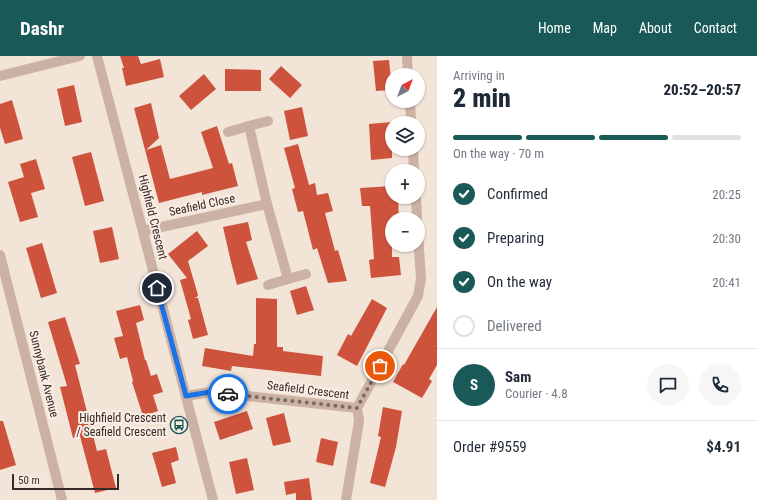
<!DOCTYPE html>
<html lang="en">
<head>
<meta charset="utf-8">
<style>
	:root { --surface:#fff; --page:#f6f6f7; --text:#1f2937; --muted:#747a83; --line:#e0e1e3; --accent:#195958 }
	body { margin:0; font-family:"Roboto Condensed",sans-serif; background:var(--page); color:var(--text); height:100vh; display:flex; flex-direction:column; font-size:15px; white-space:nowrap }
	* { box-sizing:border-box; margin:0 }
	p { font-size:13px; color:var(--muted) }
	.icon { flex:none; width:22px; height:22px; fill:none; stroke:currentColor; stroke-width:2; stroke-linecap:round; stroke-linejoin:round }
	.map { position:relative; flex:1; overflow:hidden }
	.details { display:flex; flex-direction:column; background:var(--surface); width:320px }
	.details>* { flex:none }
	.needle { width:26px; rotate:41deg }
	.tools { position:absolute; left:385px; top:12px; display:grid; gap:8px }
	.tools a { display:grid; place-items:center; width:40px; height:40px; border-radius:50%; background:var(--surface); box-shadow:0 1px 3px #0004; font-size:20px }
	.scale { position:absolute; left:12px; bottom:10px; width:107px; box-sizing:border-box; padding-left:4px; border:2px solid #362a26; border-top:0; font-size:11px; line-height:14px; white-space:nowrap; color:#362a26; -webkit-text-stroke:3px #faeee5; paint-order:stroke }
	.pin { position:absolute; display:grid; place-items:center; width:34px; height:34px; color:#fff; margin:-17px; border:2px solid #fff; border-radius:50%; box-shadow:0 1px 4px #0007 }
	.courier { position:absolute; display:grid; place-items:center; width:40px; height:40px; margin:-20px; border:3px solid #1a73e8; border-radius:50%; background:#fff; color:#222; box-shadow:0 1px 5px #0007 }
	.summary em { font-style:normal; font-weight:800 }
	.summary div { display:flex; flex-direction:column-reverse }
	.summary { display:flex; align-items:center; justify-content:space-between; height:68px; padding:0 16px }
	h1 { font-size:26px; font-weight:800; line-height:30px }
	.bar { display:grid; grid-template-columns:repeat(4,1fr); gap:6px 4px; align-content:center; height:48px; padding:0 16px }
	.bar i { height:5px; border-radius:3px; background:var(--line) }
	.bar .on { background:var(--accent) }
	.bar p { grid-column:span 4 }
	.line { display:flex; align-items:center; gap:10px; padding:0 16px; border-top:1px solid var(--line) }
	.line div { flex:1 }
	.round { display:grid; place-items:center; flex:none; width:42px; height:42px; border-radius:21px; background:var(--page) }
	ol { padding:0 16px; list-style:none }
	li { display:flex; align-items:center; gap:12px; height:44px }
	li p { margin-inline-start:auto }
	li .icon { padding:4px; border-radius:50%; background:var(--accent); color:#fff; stroke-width:4 }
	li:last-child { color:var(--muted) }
	li i { width:22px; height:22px; border:2px solid var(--line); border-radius:50% }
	header { display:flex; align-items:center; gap:24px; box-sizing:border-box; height:56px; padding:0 20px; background:var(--accent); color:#fff }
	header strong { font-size:19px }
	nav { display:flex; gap:22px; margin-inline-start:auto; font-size:14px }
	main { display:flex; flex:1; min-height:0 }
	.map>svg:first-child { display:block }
	.building { fill:#cd533c }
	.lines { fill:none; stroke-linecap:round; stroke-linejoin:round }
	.minor { stroke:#cbb2a4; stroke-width:10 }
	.done { stroke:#786b64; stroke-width:4; stroke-dasharray:0 7.2 }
	.route { stroke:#1a73e8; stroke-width:5 }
	.labels { text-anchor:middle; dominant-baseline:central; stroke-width:4; stroke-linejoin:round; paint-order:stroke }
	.street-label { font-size:12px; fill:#362a26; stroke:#faeee5 }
	.poi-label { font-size:12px; fill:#362a26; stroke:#faeee5; text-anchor:end }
</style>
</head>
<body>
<header>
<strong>Dashr</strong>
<nav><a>Home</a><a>Map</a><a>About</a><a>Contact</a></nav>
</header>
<main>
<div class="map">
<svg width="437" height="444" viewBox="0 0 437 444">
	<rect width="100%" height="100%" fill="#f3e4d8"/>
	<!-- building -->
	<g class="building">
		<polygon points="120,0 138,0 141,8 160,3 164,21 126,30 122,12 124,12"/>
		<polygon points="389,4 392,34 376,35 373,5"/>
		<polygon points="281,10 302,29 290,42 269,23"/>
		<polygon points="225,13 261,14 261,35 225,35"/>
		<polygon points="204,18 216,33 191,54 179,40"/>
		<polygon points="74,29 82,66 65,70 57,33"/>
		<polygon points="12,44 23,83 5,88 0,72 0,48"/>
		<polygon points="151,47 159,82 146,94 161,89 170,123 213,112 201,76 217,70 229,108 232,107 238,130 202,139 202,136 159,147 134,52"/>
		<polygon points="302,51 308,80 290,84 284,55"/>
		<polygon points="392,66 392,102 371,104 369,68"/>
		<polygon points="298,88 309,129 315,127 317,139 328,137 333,155 325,157 335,195 338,194 347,225 328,227 317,192 313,194 303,155 298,156 292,133 295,132 284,92"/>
		<polygon points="91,96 104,145 85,150 72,101"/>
		<polygon points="36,103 45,133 31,137 38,161 20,166 8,126 24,121 20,108"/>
		<polygon points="392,130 392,141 398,141 399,163 392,163 392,201 399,201 401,219 371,222 369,204 374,203 370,150 362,150 360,132"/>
		<polygon points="248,166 252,184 246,186 258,223 237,229 231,206 223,171"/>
		<polygon points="112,171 119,203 100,207 93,175"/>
		<polygon points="197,175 208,190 188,205 198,239 197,241 194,242 198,242 208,279 193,283 188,264 191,263 180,224 187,222 168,198"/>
		<polygon points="42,187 57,237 41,242 26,192"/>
		<polygon points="306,230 314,254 297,259 290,235"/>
		<polygon points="256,242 277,243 277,291 283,291 283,295 323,300 321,320 232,310 231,315 202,310 205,292 253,300 254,288 256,288"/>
		<polygon points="372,243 387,252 357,310 337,299 348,278 351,280"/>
		<polygon points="140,249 144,264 136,267 145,304 146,304 151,320 157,318 163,336 153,339 158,355 143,360 132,326 133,325 127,301 120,303 114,282 123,280 116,255"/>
		<polygon points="437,251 437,309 429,323 432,325 422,342 393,326 403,308 404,309"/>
		<polygon points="65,261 80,308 75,309 97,395 106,393 116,432 95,437 80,380 73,382 60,331 67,330 48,266"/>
		<polygon points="383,351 402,355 396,391 385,431 370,427 381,381 378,380"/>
		<polygon points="247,355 253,373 220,384 214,366"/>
		<polygon points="284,357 291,386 273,390 266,362"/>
		<polygon points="0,365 3,365 16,409 0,414"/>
		<polygon points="321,382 338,386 333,410 316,406"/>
		<polygon points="176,391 179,404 171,407 176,427 162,431 152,397"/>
		<polygon points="247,402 254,434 236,438 229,406"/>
		<polygon points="309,422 312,444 296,444 296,437 286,439 284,426"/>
	</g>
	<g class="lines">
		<!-- minor -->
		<g class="minor">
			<polyline points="97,0 213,444"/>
			<polyline points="407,0 408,19"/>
			<polyline points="0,20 80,0"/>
			<polyline points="410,45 411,67"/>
			<polyline points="268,65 249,70 267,148 288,223 306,218"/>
			<polyline points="228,76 249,70"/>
			<polyline points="413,93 414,115"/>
			<polyline points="416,141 417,163"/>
			<polyline points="143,175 267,148"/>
			<polyline points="0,199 62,444"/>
			<polyline points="268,229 288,223"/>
			<polyline points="186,340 210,336 357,352"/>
			<polyline points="346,444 359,365 357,352 418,240 421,223 418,177"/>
		</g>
	</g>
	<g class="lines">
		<!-- done -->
		<polyline class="done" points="228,338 357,352 380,310"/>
		<!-- route -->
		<polyline class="route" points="157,232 186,340 210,336 228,338"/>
	</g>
	<!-- icons -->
	<defs>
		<symbol id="bus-ring" viewBox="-11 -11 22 22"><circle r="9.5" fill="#faeee5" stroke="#195958" stroke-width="1.5"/><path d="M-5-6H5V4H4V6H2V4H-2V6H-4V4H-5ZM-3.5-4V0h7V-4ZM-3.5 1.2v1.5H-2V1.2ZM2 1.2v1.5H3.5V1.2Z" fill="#195958"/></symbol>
	</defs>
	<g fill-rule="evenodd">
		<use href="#bus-ring" x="169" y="359" width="20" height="20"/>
	</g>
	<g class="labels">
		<!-- street labels -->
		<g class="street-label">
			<text transform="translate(202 149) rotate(-12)">Seafield Close</text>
			<text transform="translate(153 161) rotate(76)">Highfield Crescent</text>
			<text transform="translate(44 318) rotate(76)">Sunnybank Avenue</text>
			<text transform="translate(308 334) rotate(7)">Seafield Crescent</text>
		</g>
		<!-- poi labels -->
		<g class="poi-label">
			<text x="166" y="362">Highfield Crescent<tspan x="166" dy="14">/ Seafield Crescent</tspan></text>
		</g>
	</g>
</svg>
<div class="tools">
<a><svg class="needle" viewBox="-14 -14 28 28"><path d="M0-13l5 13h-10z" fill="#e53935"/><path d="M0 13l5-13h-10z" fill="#747a83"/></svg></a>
<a><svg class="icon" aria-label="layers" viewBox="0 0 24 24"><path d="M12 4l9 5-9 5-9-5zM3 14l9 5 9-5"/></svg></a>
<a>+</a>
<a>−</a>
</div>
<div class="scale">50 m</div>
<div class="pin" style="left:380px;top:310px;background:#ea580c"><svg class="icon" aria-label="bag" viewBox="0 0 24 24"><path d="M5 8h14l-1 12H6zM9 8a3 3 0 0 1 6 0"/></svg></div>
<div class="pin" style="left:157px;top:232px;background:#1f2937"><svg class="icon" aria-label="home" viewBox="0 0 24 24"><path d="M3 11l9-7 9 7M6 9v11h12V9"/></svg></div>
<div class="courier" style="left:228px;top:338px"><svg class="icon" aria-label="car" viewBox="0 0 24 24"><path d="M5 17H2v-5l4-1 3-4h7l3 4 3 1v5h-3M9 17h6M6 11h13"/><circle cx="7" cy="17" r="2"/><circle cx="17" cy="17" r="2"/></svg></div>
</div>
<section class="details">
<div class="summary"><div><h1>2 min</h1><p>Arriving in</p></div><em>20:52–20:57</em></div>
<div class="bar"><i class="on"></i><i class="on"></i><i class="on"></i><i></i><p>On the way · 70 m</p></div>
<ol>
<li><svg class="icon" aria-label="check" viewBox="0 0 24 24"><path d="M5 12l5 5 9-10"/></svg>Confirmed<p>20:25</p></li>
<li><svg class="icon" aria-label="check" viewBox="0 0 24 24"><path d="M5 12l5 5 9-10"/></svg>Preparing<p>20:30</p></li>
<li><svg class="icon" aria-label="check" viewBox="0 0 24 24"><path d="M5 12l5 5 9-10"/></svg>On the way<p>20:41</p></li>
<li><i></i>Delivered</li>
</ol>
<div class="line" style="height:72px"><b class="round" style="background:var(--accent);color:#fff">S</b><div><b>Sam</b><p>Courier · 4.8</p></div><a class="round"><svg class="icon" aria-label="chat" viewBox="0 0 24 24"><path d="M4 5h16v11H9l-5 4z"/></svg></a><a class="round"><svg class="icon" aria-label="phone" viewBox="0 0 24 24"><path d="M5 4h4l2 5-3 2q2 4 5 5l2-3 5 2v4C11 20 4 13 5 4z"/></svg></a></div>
<div class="line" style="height:52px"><div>Order #9559</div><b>$4.91</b></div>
</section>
</main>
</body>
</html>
